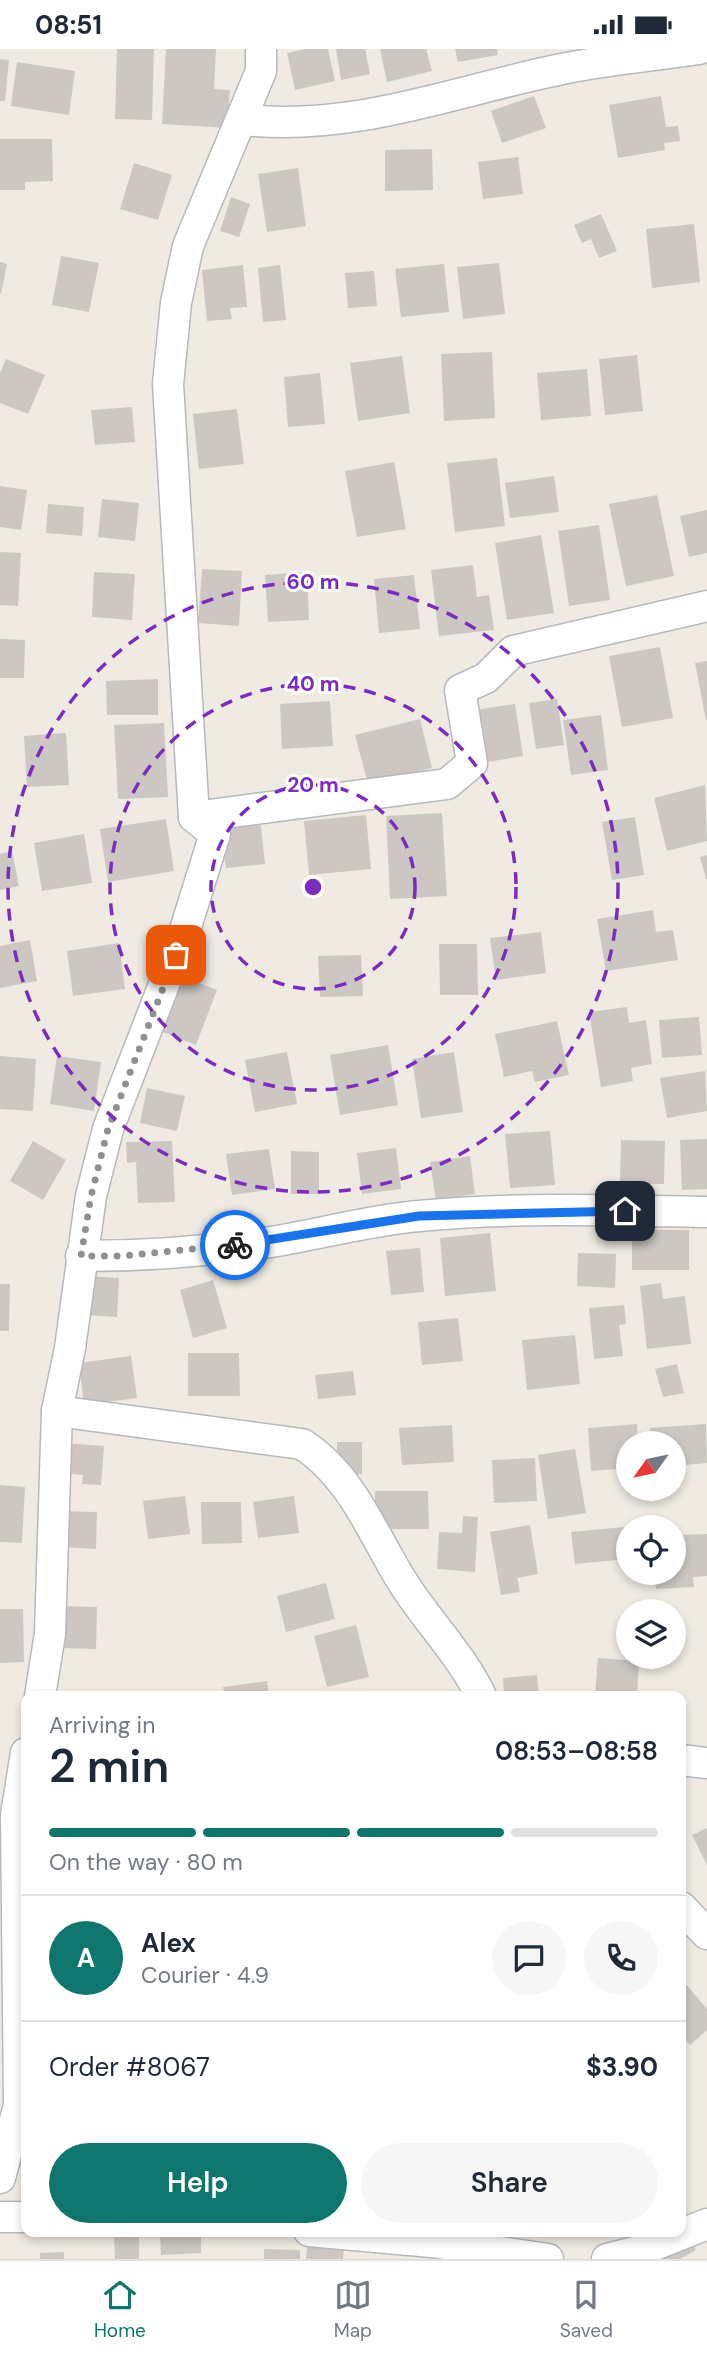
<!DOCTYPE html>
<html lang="en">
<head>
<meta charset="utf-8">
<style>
	:root { --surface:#fff; --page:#f6f6f7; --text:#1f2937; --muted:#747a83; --line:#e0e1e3; --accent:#0f766e }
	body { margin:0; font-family:"DM Sans",sans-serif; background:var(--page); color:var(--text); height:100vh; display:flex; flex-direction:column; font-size:26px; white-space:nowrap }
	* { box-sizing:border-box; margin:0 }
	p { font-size:23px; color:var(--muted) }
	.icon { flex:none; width:38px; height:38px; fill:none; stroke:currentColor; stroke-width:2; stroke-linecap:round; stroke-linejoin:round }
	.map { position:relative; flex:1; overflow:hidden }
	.details { position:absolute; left:21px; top:1642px; width:665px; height:546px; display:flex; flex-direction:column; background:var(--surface); border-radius:14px; box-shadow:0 4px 10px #0003 }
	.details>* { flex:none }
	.needle { width:46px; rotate:237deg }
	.fabs { position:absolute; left:616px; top:1382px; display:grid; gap:14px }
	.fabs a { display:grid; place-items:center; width:70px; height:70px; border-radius:50%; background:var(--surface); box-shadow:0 4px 10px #0003; font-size:35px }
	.pin { position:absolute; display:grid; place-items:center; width:60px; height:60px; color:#fff; margin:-30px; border-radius:14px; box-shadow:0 4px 10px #0006 }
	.courier { position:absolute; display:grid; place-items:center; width:70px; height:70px; margin:-35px; border:5px solid #1a73e8; border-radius:50%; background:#fff; color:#222; box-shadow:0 2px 9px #0007 }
	.summary em { font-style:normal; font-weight:600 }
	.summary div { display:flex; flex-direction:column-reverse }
	.summary { display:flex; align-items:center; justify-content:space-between; height:119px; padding:0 28px }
	h1 { font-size:46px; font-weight:600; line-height:52px }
	.bar { display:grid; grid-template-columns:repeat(4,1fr); gap:10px 7px; align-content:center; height:84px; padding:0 28px }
	.bar i { height:9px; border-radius:5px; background:var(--line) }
	.bar .current { background:var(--accent) }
	.bar p { grid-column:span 4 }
	.line { display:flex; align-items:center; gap:18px; padding:0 28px; border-top:2px solid var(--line) }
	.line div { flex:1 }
	.round { display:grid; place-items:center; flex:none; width:74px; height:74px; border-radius:37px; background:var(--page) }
	.cta { display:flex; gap:14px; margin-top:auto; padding:14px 28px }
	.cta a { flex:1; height:80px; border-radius:42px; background:var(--accent); color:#fff; font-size:28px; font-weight:600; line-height:80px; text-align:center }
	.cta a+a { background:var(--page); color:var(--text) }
	.status { display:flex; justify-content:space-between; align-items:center; height:49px; padding:0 35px; background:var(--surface); direction:ltr }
	.status svg { height:19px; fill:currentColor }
	.dock { display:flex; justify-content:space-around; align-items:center; height:98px; border-top:2px solid var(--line); background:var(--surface); font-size:19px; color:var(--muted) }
	.dock a { display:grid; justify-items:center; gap:4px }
	.dock .current { color:var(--accent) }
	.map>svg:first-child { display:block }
	.building { fill:#ccc7c2 }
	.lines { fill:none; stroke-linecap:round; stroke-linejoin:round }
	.minor-casing { stroke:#b5b9be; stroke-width:33 }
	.minor { stroke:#fff; stroke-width:30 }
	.done { stroke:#8f9190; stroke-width:7; stroke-dasharray:0 12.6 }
	.route { stroke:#1a73e8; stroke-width:9 }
	.ring { fill:none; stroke:#7b2cbf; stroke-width:3.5; stroke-dasharray:12 9 }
	.centre { fill:#7b2cbf; stroke:#fff; stroke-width:3.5 }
	.ring-label { font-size:21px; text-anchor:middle; font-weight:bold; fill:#7b2cbf; stroke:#fff; stroke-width:6; stroke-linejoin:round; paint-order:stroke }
</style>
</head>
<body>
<div class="status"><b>08:51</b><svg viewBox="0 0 49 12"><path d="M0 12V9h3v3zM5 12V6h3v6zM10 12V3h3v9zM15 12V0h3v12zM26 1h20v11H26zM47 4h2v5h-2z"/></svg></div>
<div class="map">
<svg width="707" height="2210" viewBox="0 0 707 2210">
	<rect width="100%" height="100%" fill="#efebe3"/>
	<!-- building -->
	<g class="building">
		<polygon points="117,0 154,0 152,71 115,70"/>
		<polygon points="166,0 216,0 214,40 230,41 227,79 162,75"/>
		<polygon points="306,0 328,0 335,32 295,41 287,4"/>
		<polygon points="336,0 365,0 370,25 341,31"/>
		<polygon points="380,0 426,0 432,22 387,33"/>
		<polygon points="455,0 497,0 498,6 458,13"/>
		<polygon points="0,10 9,11 5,52 0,52"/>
		<polygon points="17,13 75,22 69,66 11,57"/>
		<polygon points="534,47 546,79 502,94 491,62"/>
		<polygon points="661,47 666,78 678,77 680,92 664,94 665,101 618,109 609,56"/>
		<polygon points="0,90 52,90 53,132 25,133 25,141 0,141"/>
		<polygon points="432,100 433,141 385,142 385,101"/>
		<polygon points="518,108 523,145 483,150 478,113"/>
		<polygon points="134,114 172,126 158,171 120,160"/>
		<polygon points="298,119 306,177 267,183 258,125"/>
		<polygon points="231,148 250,155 239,188 220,182"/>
		<polygon points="601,165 617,202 599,209 591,190 582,194 574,176"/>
		<polygon points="694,175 700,233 652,239 646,180"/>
		<polygon points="61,207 99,214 89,263 52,256"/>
		<polygon points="0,213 7,215 1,245 0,244"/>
		<polygon points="499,214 505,265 463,270 457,218"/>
		<polygon points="444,215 449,263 401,268 395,220"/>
		<polygon points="243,216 247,258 230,259 232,270 207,272 202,221"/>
		<polygon points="280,216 286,271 263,273 258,219"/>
		<polygon points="374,222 377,257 348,259 345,224"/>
		<polygon points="492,303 495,369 444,372 441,305"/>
		<polygon points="637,306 643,362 605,366 599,310"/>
		<polygon points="402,307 410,364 358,372 350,314"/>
		<polygon points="6,310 45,326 28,365 0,354 0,324"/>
		<polygon points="587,320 591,367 541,371 537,324"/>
		<polygon points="320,324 325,375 288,378 284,328"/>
		<polygon points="132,358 135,393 95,396 91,361"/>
		<polygon points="237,360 244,415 199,420 193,365"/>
		<polygon points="497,409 505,477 455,483 447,414"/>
		<polygon points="394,413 406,480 357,488 345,422"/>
		<polygon points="554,427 559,463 510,469 505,434"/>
		<polygon points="0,437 27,441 21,481 0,478"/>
		<polygon points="657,446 674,527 626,537 609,455"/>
		<polygon points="102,450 139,454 135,492 98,488"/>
		<polygon points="48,455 84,458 82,487 46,484"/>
		<polygon points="707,461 707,504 689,508 680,467"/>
		<polygon points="599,476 610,551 569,557 558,482"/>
		<polygon points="541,486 554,564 507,571 495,494"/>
		<polygon points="0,503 21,504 18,557 0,556"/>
		<polygon points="473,516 477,548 489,546 494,581 439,587 431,521"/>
		<polygon points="202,520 242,522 239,577 198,574"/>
		<polygon points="94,523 135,525 132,571 92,568"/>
		<polygon points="307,523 309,571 268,573 265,526"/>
		<polygon points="414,526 420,580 379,584 374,530"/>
		<polygon points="0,590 25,591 24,629 0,629"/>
		<polygon points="660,598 673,669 622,678 609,607"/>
		<polygon points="707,612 707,671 706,671 695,614"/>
		<polygon points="158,630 158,666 107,666 106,632"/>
		<polygon points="557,650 564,696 536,700 529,654"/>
		<polygon points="330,652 333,697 282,700 280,655"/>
		<polygon points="515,655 523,707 482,714 473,661"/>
		<polygon points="601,666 608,721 571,726 563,671"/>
		<polygon points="420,670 432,719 368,735 355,686"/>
		<polygon points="164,674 168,748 118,750 114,676"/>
		<polygon points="66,684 69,736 27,738 24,687"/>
		<polygon points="705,736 707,792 667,802 654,749"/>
		<polygon points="442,764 447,847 390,850 386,767"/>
		<polygon points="366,766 371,820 309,826 304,772"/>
		<polygon points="635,768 644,826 612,831 602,773"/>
		<polygon points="260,769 265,815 226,819 220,773"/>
		<polygon points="166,770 174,822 108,833 100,780"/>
		<polygon points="84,785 92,834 42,842 34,794"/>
		<polygon points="12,802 19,837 0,841 0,805"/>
		<polygon points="707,806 707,830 706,830 700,808"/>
		<polygon points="653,861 656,883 673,881 678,911 606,922 597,870"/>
		<polygon points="541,883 546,924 496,931 490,889"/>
		<polygon points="30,891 37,932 0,939 0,897"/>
		<polygon points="119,894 125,940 73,947 67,902"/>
		<polygon points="439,895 477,895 478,946 440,946"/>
		<polygon points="361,906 363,947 320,948 318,907"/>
		<polygon points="172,924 217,941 196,996 152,979"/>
		<polygon points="627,958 629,974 646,971 652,1015 631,1019 633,1032 601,1038 589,963"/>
		<polygon points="699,968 702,1006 662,1009 659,971"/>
		<polygon points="557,972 569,1026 535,1033 532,1022 504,1028 495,985"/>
		<polygon points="388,996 398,1056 340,1066 330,1006"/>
		<polygon points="287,1003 297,1055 255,1063 245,1011"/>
		<polygon points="454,1003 463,1063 421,1069 412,1010"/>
		<polygon points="0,1007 36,1010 33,1062 0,1060"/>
		<polygon points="57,1007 101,1013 94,1062 50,1055"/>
		<polygon points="705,1022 707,1062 667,1069 660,1029"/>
		<polygon points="147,1039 185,1047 177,1082 140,1074"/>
		<polygon points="550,1082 555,1136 510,1139 505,1085"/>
		<polygon points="707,1090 707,1140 682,1141 680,1091"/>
		<polygon points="621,1091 665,1092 664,1135 620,1134"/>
		<polygon points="33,1092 66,1111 43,1151 10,1132"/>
		<polygon points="172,1092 175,1153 138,1154 136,1113 127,1114 126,1093"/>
		<polygon points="396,1099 401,1140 362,1145 357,1104"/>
		<polygon points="269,1100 275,1140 232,1146 226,1105"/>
		<polygon points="291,1102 319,1103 319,1145 291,1145"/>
		<polygon points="470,1107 475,1145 436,1151 430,1113"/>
		<rect x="632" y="1181" width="57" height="40"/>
		<polygon points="490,1184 496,1242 445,1247 440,1189"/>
		<polygon points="420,1199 424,1243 391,1246 386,1202"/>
		<polygon points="578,1204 616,1205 615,1239 577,1237"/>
		<polygon points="86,1227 119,1229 117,1268 84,1266"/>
		<polygon points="213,1231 227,1279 193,1289 180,1241"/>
		<polygon points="661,1234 663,1250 685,1247 691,1295 647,1300 640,1237"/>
		<polygon points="0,1235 10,1235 9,1282 0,1282"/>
		<polygon points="624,1256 626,1275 619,1276 623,1307 594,1310 589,1259"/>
		<polygon points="458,1269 463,1312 422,1316 418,1273"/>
		<polygon points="575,1286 580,1335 527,1341 522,1291"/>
		<polygon points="188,1304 239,1304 240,1347 188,1347"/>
		<polygon points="131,1307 137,1349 84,1356 79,1314"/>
		<polygon points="677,1315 684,1344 663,1348 655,1320"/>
		<polygon points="353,1322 356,1346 318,1350 315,1326"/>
		<polygon points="637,1375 638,1395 628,1395 628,1419 591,1422 588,1379"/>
		<polygon points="706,1375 707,1414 674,1417 674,1395 651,1395 650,1379"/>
		<polygon points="452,1376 454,1413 402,1416 399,1379"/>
		<polygon points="337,1393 362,1393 362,1425 337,1426"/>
		<polygon points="64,1394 104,1397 101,1436 82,1435 83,1426 61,1424"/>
		<polygon points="575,1400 586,1464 548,1470 538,1406"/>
		<polygon points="535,1409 537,1452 494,1454 492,1411"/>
		<polygon points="0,1436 25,1438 22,1494 0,1493"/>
		<polygon points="375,1442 428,1442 429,1480 375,1480"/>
		<polygon points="185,1447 190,1485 148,1490 143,1452"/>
		<polygon points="294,1447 299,1484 258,1489 253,1453"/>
		<polygon points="201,1453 241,1453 242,1494 202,1495"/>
		<polygon points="63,1462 97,1463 96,1500 61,1498"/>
		<polygon points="463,1467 478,1468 475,1523 437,1520 439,1483 462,1484"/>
		<polygon points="530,1476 538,1525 517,1529 520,1543 501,1546 490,1483"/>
		<polygon points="624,1478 627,1510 575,1515 571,1483"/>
		<polygon points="707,1485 707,1527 693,1528 694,1538 656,1540 655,1524 674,1524 674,1486"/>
		<polygon points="326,1534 335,1570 286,1583 277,1547"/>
		<polygon points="62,1557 97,1558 96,1600 60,1599"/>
		<polygon points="0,1560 23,1560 24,1613 0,1614"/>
		<polygon points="356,1576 369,1628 327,1638 314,1587"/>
		<polygon points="598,1609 639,1612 637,1647 595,1645"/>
		<polygon points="537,1626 539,1647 504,1647 503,1629"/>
		<polygon points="267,1632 269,1647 225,1647 223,1638"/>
		<polygon points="707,1779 707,1816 692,1786"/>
		<polygon points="685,1934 707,1960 707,1981 690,1996 681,1986 681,1937"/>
		<polygon points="681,2099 684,2099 686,2134 681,2134"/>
		<polygon points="114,2182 139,2182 139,2210 115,2210"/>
		<polygon points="201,2183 201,2204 161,2206 160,2185"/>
		<polygon points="687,2185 696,2201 680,2210 655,2210"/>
		<polygon points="308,2190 344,2193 343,2210 306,2210"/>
		<polygon points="264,2200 300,2201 300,2210 264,2210"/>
		<polygon points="64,2203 64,2210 40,2210 40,2204"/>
	</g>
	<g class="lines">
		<defs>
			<g id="minor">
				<path d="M 243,71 C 357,82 447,44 557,21 C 603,11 652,7 699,0"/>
				<polyline points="194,768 447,735 472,714 460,641 486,629 513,602 707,557"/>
				<path d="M 81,1207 C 146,1207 214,1202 277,1192 C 325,1184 371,1171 419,1167 C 515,1158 611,1161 707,1163"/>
				<path d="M 57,1362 L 302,1395 C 352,1427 372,1484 402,1532 C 426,1571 461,1605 481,1647"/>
				<polyline points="40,1647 50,1585 57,1362 70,1299 91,1147 108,1080 184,884 215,785 194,768 168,335 176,254 188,197 261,22 261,0"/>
				<polyline points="681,1711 707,1714"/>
				<polyline points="681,1858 707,1885"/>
				<polyline points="0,2129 19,2056 16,1766 26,1704"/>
				<polyline points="0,2168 26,2168"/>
				<polyline points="309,2182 432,2193 548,2210"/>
				<polyline points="607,2210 642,2201 707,2175"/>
			</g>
		</defs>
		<!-- minor casing -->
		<use href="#minor" class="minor-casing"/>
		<!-- minor -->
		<use href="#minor" class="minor"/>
	</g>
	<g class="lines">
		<!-- done -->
		<polyline class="done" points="176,906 108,1080 91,1147 81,1207 121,1207 235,1196"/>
		<!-- route -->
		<polyline class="route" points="235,1196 419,1167 625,1162"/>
	</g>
	<!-- distance rings -->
	<g class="ring">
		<circle cx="313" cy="838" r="102"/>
		<circle cx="313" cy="838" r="203"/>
		<circle cx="313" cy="838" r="305"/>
	</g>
	<circle cx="313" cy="838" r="10" class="centre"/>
	<g class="ring-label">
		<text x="313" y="540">60 m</text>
		<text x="313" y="642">40 m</text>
		<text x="313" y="743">20 m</text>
	</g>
</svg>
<div class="fabs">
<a><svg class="needle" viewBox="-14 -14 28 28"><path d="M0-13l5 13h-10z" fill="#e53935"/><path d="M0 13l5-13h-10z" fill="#747a83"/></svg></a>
<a><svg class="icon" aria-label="locate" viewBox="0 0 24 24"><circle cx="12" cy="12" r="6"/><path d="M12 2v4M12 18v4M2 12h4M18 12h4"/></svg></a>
<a><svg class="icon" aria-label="layers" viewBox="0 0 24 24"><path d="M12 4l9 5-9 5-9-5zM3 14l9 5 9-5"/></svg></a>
</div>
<div class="pin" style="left:176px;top:906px;background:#ea580c"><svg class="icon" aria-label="bag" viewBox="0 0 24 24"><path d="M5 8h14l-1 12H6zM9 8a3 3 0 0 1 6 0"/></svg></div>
<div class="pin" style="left:625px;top:1162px;background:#1f2937"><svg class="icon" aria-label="home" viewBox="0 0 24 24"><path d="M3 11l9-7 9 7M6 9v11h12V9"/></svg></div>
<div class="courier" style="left:235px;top:1196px"><svg class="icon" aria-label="bike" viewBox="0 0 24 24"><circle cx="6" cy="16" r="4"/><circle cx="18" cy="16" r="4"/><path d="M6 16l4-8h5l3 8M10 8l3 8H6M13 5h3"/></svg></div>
<section class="details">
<div class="summary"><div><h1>2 min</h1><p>Arriving in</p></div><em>08:53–08:58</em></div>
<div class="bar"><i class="current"></i><i class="current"></i><i class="current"></i><i></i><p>On the way · 80 m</p></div>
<div class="line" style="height:126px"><b class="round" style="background:var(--accent);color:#fff">A</b><div><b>Alex</b><p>Courier · 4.9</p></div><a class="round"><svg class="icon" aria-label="chat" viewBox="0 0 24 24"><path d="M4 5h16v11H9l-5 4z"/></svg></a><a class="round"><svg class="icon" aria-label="phone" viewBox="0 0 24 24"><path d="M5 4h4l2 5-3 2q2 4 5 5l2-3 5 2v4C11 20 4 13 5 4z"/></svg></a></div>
<div class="line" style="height:91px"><div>Order #8067</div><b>$3.90</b></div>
<div class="cta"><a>Help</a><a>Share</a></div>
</section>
</div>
<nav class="dock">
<a class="current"><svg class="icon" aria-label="home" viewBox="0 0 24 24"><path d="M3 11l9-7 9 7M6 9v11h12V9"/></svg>Home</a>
<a><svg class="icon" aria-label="map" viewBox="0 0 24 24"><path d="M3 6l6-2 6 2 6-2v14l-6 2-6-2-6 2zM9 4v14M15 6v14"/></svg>Map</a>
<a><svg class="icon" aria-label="saved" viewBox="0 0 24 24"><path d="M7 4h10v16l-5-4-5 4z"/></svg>Saved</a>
</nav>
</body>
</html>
